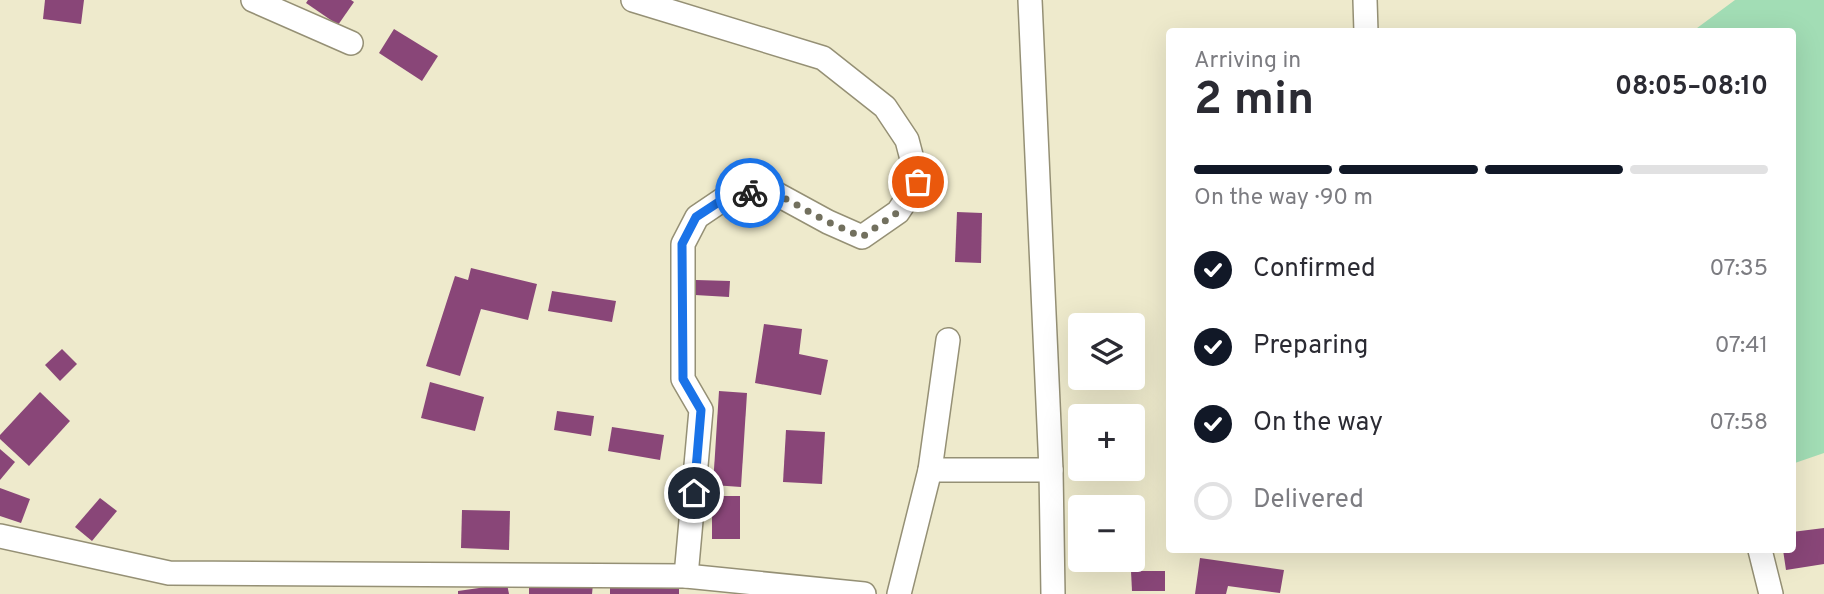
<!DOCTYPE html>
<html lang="en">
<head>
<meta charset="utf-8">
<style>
	:root { --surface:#fff; --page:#f2f2f3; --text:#2b2b33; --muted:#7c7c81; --line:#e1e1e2; --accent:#111827 }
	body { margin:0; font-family:Overpass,sans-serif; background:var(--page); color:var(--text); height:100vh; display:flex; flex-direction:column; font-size:26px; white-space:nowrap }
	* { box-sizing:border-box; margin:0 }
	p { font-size:23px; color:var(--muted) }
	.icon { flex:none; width:38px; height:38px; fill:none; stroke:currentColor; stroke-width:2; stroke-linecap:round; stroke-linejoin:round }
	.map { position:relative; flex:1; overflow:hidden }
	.details { position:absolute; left:1166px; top:28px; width:630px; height:525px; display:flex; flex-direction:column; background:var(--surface); border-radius:7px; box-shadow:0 7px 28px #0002 }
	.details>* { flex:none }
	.tools { position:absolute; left:1068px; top:313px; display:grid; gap:14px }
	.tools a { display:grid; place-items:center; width:77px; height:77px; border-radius:7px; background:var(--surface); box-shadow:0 7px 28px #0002; font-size:35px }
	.pin { position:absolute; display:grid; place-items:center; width:60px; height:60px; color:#fff; margin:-30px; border:4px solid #fff; border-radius:50%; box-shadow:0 2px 7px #0007 }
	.courier { position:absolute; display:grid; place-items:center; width:70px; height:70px; margin:-35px; border:5px solid #1a73e8; border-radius:50%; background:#fff; color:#222; box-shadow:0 2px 9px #0007 }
	.headline em { font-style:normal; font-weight:700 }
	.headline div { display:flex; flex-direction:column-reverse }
	.headline { display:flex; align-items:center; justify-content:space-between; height:119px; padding:0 28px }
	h1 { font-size:46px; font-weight:700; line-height:52px }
	.bar { display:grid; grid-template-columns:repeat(4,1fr); gap:10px 7px; align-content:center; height:84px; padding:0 28px }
	.bar i { height:9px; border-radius:5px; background:var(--line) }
	.bar .selected { background:var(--accent) }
	.bar p { grid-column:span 4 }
	ol { padding:0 28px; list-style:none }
	li { display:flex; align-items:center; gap:21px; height:77px }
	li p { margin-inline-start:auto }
	li .icon { padding:7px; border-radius:50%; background:var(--accent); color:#fff; stroke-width:4 }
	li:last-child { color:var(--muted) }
	li i { width:38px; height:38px; border:4px solid var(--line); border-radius:50% }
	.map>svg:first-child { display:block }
	.green { fill:#a2ddb5 }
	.building { fill:#894678 }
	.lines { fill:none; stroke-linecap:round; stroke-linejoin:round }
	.minor-casing { stroke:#959075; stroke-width:26 }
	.minor { stroke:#fff; stroke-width:23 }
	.done { stroke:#72705e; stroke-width:7; stroke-dasharray:0 12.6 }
	.route { stroke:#1a73e8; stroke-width:9 }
</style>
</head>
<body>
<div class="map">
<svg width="1824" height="594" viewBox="0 0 1824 594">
	<rect width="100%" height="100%" fill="#eeeacc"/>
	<!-- green -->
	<polygon class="green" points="1735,0 1824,0 1824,453 1792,464 1792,32 1693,31"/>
	<!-- building -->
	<g class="building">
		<polygon points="45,0 84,0 81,24 43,19"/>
		<polygon points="308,0 351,0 354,2 338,25 306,3"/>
		<polygon points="394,29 438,56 422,81 379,53"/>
		<polygon points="957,212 982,213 981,263 955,262"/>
		<polygon points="471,268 537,284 528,320 481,309 460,376 426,366 455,276 468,280"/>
		<polygon points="696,280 730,281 729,297 695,295"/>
		<polygon points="552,291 616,301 612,322 548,311"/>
		<polygon points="764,324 802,329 799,354 828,360 821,395 755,383"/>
		<polygon points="62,349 77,364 60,381 45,365"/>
		<polygon points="430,382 484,397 475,431 421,418"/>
		<polygon points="719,391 747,393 741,487 713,485"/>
		<polygon points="40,392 70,421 29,466 0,439 0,435"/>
		<polygon points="557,411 594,416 591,436 554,430"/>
		<polygon points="612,427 664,435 660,460 608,451"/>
		<polygon points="786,430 825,432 822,484 783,482"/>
		<polygon points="0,449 15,462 0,480"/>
		<polygon points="0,488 30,499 21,523 0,516"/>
		<rect x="712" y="496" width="28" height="43"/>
		<polygon points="100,498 117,511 92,541 75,527"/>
		<polygon points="462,510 510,511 509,550 461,548"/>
		<polygon points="1824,528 1824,564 1786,570 1783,550 1792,550 1792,532"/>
		<polygon points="1200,558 1284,570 1280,593 1228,586 1226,594 1195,594"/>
		<polygon points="1131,571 1165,571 1165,591 1132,591"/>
		<polygon points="529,580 593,584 592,594 529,594"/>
		<polygon points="507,584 509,594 458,594 458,591"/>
		<polygon points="610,585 679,589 679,594 610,594"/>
	</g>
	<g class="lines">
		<defs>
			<g id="minor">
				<polyline points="253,0 351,43"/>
				<polyline points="633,0 823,58 885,107 907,140 918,182 898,212 862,237 828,222 773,192 731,194 697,217 683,244 683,379 701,410 686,576"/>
				<polyline points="1030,0 1051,470 1053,594"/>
				<polyline points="1365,0 1366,32"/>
				<polyline points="948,340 930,470 1051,470"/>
				<polyline points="0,536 169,573 686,576 864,594"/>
				<polyline points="1760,550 1771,594"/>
				<polyline points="899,594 930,470"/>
			</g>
		</defs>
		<!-- minor casing -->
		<use href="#minor" class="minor-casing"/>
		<!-- minor -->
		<use href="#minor" class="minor"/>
	</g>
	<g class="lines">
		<!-- done -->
		<polyline class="done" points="750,193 773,192 828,222 862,237 898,212 918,182"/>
		<!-- route -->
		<polyline class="route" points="694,493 701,410 683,379 682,244 696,217 731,194 750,193"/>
	</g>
</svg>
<div class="tools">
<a><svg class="icon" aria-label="layers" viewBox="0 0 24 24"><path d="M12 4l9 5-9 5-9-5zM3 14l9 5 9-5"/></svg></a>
<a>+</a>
<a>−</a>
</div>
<div class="pin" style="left:918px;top:182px;background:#ea580c"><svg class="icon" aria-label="bag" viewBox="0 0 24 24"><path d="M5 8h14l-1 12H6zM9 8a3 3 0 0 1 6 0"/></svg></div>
<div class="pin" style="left:694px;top:493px;background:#1f2937"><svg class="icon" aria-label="home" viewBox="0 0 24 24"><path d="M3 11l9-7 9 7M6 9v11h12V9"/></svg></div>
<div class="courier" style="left:750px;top:193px"><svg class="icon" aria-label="bike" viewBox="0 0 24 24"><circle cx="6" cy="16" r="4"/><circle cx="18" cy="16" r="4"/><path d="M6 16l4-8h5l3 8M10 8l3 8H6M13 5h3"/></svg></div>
<section class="details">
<div class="headline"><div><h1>2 min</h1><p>Arriving in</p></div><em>08:05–08:10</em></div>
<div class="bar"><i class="selected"></i><i class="selected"></i><i class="selected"></i><i></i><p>On the way · 90 m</p></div>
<ol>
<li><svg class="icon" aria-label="check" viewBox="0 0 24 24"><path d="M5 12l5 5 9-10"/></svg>Confirmed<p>07:35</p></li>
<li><svg class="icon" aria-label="check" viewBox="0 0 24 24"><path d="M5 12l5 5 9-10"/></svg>Preparing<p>07:41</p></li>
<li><svg class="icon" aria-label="check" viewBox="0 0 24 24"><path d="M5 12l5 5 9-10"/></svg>On the way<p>07:58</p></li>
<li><i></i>Delivered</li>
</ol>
</section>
</div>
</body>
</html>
